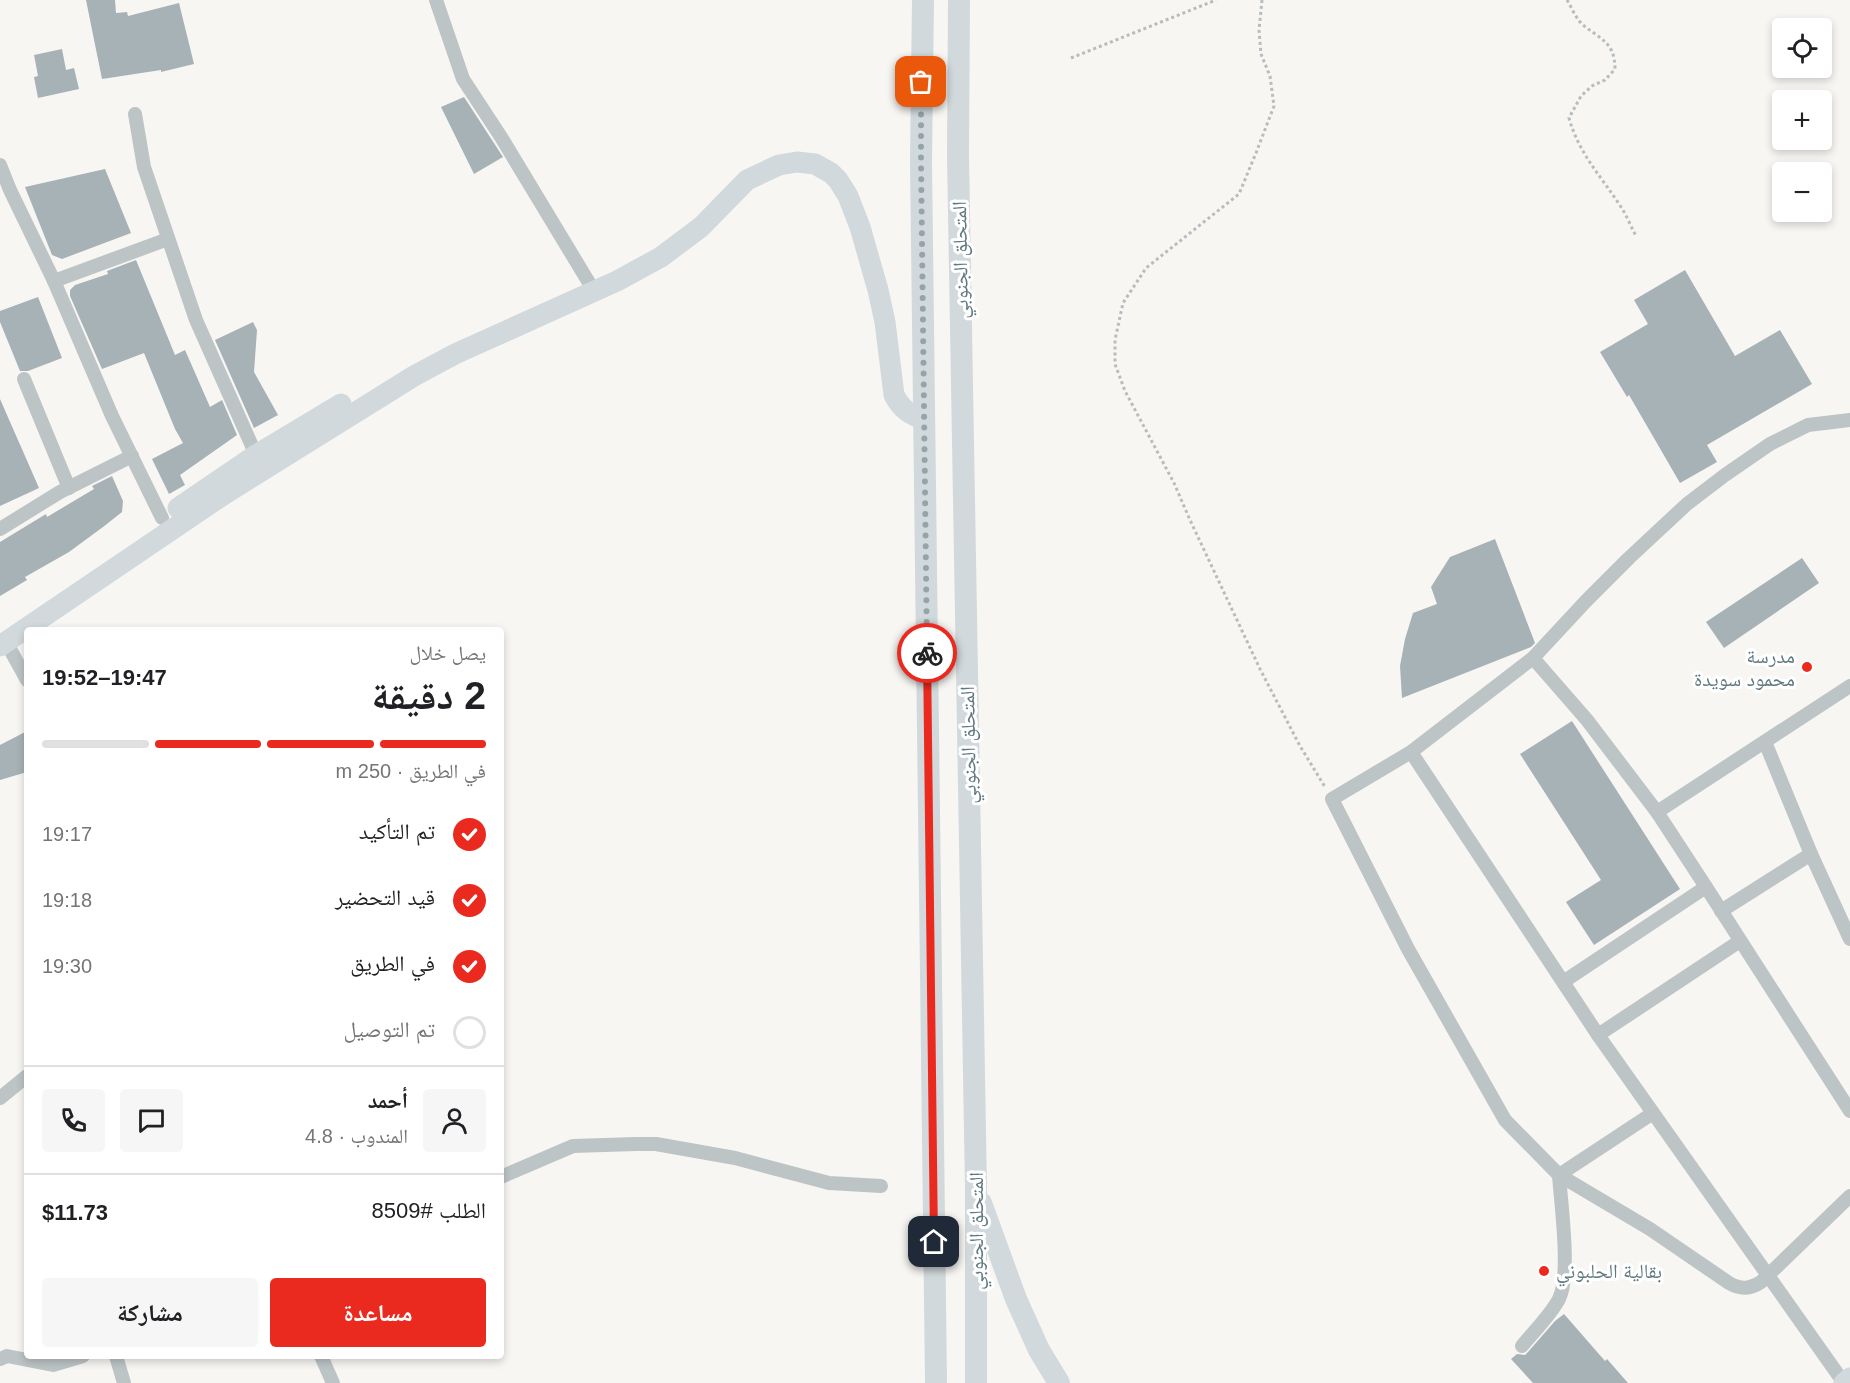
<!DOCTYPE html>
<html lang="ar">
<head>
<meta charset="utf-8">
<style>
	:root { --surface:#fff; --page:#f6f6f6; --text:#202124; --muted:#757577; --line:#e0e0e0; --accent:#ea2a1f }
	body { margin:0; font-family:Helvetica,"Noto Naskh Arabic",sans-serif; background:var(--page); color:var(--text); direction:rtl; height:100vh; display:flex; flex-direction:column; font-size:22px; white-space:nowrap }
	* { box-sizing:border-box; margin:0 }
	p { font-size:20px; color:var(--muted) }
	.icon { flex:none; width:33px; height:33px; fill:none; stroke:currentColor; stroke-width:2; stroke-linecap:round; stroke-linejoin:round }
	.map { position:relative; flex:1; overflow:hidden; direction:ltr }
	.side { position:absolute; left:24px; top:627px; width:480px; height:732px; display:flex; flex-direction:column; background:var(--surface); border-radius:6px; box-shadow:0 3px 9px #0003; direction:rtl }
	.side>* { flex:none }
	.tools { position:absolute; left:1772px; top:18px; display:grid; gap:12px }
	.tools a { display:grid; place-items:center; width:60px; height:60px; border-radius:6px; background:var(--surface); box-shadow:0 3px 9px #0003; font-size:30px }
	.pin { position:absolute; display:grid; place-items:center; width:51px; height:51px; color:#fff; margin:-26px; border-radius:12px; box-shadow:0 3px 9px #0006 }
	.courier { position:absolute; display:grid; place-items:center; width:60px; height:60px; margin:-30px; border:4px solid #ea2a1f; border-radius:50%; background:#fff; color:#222; box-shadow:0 2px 8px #0007 }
	.summary em { font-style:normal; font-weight:700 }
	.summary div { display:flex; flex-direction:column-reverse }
	.summary { display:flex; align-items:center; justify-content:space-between; height:102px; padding:0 18px }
	h1 { font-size:39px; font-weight:700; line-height:45px }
	.bar { display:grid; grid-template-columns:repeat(4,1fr); gap:9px 6px; align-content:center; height:72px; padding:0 18px }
	.bar i { height:8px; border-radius:4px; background:var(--line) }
	.bar .active { background:var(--accent) }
	.bar p { grid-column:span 4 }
	.line { display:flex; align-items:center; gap:15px; padding:0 18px; border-top:2px solid var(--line) }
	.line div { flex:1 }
	.round { display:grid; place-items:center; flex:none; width:63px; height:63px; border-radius:6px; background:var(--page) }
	ol { padding:0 18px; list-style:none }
	li { display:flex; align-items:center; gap:18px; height:66px }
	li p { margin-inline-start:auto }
	li .icon { padding:6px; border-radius:50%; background:var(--accent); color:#fff; stroke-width:4 }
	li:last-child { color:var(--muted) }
	li i { width:33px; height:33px; border:3px solid var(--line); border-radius:50% }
	.action { display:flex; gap:12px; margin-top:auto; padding:12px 18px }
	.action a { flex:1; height:69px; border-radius:6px; background:var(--accent); color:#fff; font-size:24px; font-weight:700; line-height:69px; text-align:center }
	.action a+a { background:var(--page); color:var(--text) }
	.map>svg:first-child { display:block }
	.building { fill:#a6b2b6 }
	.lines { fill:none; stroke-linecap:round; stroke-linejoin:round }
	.path { stroke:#b7bcbe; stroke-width:3; stroke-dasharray:3 3; stroke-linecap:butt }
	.minor { stroke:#bdc4c6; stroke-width:14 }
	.primary { stroke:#d2d9dc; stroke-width:21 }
	.trunk { stroke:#d2d9dc; stroke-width:22 }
	.done { stroke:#95a4a8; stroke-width:6; stroke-dasharray:0 10.8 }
	.route { stroke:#ea2a1f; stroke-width:8 }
	.poi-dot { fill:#ea2a1f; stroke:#fff; stroke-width:2 }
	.labels { text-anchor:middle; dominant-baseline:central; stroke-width:6; stroke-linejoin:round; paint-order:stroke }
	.street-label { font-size:20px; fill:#607880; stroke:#fff }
	.poi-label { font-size:20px; fill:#607880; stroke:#fff; text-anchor:end }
</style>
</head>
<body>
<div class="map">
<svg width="1850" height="1383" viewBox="0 0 1850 1383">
	<rect width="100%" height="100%" fill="#f7f6f3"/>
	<!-- building -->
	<g class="building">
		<polygon points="86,0 115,0 116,13 127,12 128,16 179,3 194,64 161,72 161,70 102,79"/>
		<polygon points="62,49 66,70 74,68 79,89 38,98 34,77 38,76 34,55"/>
		<polygon points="464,97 503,157 474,174 441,107"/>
		<polygon points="105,169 131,233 62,259 52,255 25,187"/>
		<polygon points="136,260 175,355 185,350 210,407 222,400 237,435 180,475 185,485 169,494 152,459 183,443 175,429 144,353 102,369 70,296 70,290 75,285 108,274 107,271"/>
		<polygon points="1685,270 1735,356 1780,330 1812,384 1707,445 1717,462 1680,483 1629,395 1627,397 1600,352 1648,324 1634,300"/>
		<polygon points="38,297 62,358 28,371 20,371 0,322 0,311"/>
		<polygon points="253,322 257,330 254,372 278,415 254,428 215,340"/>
		<polygon points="0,399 39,488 0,506"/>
		<polygon points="112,476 123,501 122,512 103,527 69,552 25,577 27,580 0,596 0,542 46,514 47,517 94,489 92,486"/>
		<polygon points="1495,539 1535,643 1531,647 1402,698 1400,666 1405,639 1413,613 1437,604 1431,587 1450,557"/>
		<polygon points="1802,558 1819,583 1724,648 1706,622"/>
		<polygon points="1572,721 1680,889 1594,945 1566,902 1601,880 1520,754"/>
		<polygon points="27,731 27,772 0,780 0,745"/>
		<polygon points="1564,1314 1605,1361 1607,1359 1628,1383 1533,1383 1511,1359 1517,1354 1525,1355 1528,1352 1555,1321"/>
	</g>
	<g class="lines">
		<!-- path -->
		<g class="path">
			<polyline points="1262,0 1259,30 1261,54 1270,76 1274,106 1256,153 1239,194 1146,268 1123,303 1115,340 1115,364 1125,391 1174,483 1190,520 1260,669 1300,746 1325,787"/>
			<path d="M 1567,0 C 1572,8 1576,19 1583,25 C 1600,39 1615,42 1615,69 L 1605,80 L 1592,86 L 1581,96 L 1569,118 C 1579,154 1601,176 1621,207 C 1627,216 1631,227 1636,236"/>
			<polyline points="1071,58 1216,0"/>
		</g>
		<!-- minor -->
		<g class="minor">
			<polyline points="436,0 463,79 501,137 594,291"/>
			<polyline points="135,114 144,167 196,320 256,455"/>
			<polyline points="0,165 10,190 54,281 112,416 162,518"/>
			<polyline points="54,281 168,239"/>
			<polyline points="24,379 69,488"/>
			<path d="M 1850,420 L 1808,425 L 1770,444 L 1725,475 L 1687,504 L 1629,558 L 1586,601 L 1533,658 L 1411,752 L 1332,799 L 1408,949 L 1505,1120 L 1559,1175 L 1650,1229 L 1729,1283 C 1741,1290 1750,1289 1761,1282 L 1850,1196"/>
			<polyline points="0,529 60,492 132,456"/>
			<polyline points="6,642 27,680"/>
			<polyline points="1533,658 1587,720 1657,812 1706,887 1850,1111"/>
			<polyline points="1765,742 1811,854 1850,939"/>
			<polyline points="1411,752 1598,1035 1844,1383"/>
			<polyline points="1657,812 1850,686"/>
			<polyline points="1721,911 1811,854"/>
			<polyline points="1563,982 1706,887"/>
			<polyline points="1598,1035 1740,941"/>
			<polyline points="0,1098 27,1076"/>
			<polyline points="501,1177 573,1146 636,1144 656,1144 735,1158 829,1183 881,1186"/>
			<path d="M 1522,1346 C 1534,1331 1550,1316 1559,1299 C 1571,1275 1561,1205 1559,1175 L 1653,1113"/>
			<polyline points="116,1356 124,1383"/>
			<polyline points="321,1356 333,1383"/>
			<polyline points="0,1359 7,1356 53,1365 83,1356"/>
		</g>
		<!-- primary -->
		<g class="primary">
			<polyline points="178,508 256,455 341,404"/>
			<path d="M 0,646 L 223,495 L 414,376 L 455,354 L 617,281 L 661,257 L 701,227 L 747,180 L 779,165 L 797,162 L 815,164 L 831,173 L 838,180 L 848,196 L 860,227 L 878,290 L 885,322 L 894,395 C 901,408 909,415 924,419"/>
			<polyline points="1844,1383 1850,1378"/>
		</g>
		<!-- trunk -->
		<g class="trunk">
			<polyline points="923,0 921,161 936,1383"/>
			<polyline points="959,0 958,155 976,1189 976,1383"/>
			<polyline points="981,1203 1016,1299 1039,1350 1059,1383"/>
		</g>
	</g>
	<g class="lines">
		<!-- done -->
		<polyline class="done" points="921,82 921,161 927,653"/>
		<!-- route -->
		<polyline class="route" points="927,653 934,1242"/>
	</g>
	<!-- markers -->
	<g class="poi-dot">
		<circle cx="1807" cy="667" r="6"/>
		<circle cx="1544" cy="1271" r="6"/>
	</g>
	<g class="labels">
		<!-- street labels -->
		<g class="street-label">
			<text transform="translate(960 260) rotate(-91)">المتحلق الجنوبي</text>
			<text transform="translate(968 745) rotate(-91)">المتحلق الجنوبي</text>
			<text transform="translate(976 1231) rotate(-90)">المتحلق الجنوبي</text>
		</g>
		<!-- poi labels -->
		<g class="poi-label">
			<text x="1795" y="656">مدرسة<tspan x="1795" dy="23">محمود سويدة</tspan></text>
			<text x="1556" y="1271" text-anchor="start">بقالية الحلبوني</text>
		</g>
	</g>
</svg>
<div class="tools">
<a><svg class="icon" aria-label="locate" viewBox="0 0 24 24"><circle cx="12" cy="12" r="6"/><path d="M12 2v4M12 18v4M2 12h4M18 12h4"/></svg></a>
<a>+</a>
<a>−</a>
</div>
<div class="pin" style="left:921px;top:82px;background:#ea580c"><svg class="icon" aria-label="bag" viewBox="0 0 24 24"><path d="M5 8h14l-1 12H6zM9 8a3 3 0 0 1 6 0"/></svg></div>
<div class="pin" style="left:934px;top:1242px;background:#1f2937"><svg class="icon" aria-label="home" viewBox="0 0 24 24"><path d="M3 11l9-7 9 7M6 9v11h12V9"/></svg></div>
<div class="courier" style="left:927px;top:653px"><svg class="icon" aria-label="bike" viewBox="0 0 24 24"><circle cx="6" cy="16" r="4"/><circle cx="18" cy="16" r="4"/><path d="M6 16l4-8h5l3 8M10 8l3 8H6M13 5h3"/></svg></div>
<section class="side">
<div class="summary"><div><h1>2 دقيقة</h1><p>يصل خلال</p></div><em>19:47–19:52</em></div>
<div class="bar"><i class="active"></i><i class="active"></i><i class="active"></i><i></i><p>في الطريق · 250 m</p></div>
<ol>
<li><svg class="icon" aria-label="check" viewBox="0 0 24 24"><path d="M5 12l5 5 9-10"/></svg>تم التأكيد<p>19:17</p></li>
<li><svg class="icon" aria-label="check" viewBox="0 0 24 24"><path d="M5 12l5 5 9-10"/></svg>قيد التحضير<p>19:18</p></li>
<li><svg class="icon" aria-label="check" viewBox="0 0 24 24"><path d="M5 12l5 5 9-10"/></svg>في الطريق<p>19:30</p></li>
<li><i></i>تم التوصيل</li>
</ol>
<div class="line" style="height:108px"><a class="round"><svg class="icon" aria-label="person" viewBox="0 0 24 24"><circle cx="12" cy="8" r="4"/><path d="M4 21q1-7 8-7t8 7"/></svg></a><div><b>أحمد</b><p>المندوب · 4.8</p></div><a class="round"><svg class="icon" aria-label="chat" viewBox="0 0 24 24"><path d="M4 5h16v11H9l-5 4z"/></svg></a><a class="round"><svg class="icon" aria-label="phone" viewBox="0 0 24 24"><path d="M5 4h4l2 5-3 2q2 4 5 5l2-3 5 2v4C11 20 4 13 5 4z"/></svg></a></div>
<div class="line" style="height:78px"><div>الطلب #8509</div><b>$11.73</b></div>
<div class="action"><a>مساعدة</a><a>مشاركة</a></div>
</section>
</div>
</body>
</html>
